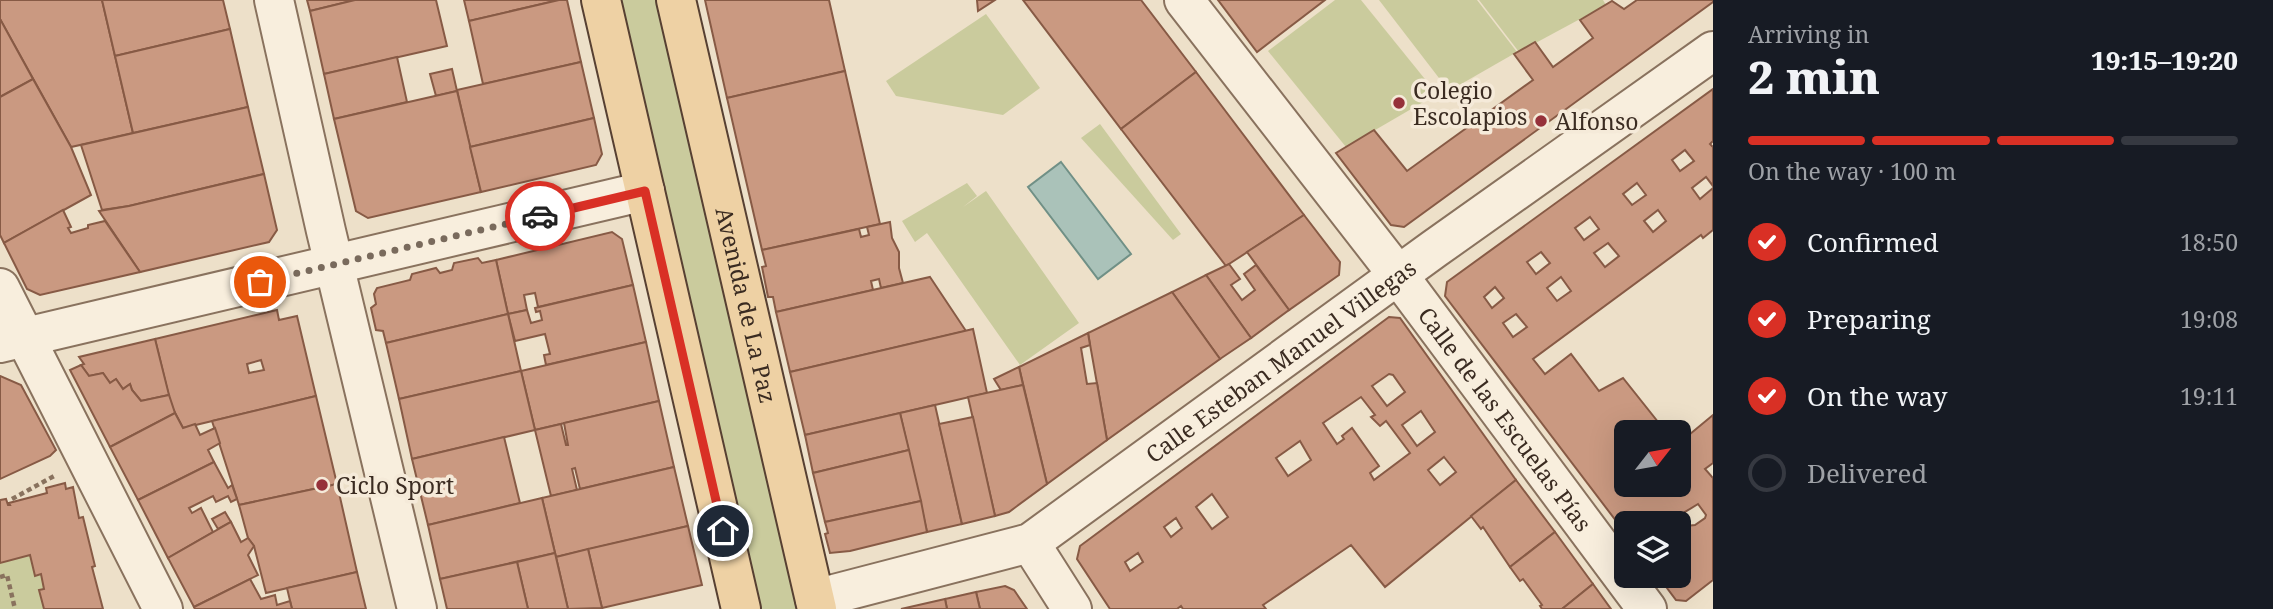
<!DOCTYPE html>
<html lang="en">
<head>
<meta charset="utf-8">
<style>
	:root { --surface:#171b24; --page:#20242c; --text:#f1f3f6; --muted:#9ea1a6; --line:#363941; --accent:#d93025 }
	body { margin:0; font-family:"Noto Serif",serif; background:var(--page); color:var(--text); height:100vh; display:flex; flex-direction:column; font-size:26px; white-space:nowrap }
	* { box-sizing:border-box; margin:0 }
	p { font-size:23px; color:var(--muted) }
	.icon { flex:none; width:38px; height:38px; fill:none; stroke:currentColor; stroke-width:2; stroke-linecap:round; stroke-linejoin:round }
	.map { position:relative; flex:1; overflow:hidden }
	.drawer { display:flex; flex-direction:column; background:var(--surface); width:560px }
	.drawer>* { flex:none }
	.needle { width:46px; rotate:59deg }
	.controls { position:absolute; left:1614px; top:420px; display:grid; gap:14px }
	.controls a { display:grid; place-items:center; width:77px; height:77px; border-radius:10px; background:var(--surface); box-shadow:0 7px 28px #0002; font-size:35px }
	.pin { position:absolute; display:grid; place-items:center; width:60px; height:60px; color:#fff; margin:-30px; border:4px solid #fff; border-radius:50%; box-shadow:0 2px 7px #0007 }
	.courier { position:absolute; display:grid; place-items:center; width:70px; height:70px; margin:-35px; border:5px solid #d93025; border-radius:50%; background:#fff; color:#222; box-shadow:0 2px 9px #0007 }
	.head em { font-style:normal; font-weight:800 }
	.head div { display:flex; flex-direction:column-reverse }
	.head { display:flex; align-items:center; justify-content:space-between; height:119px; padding:0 35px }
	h1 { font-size:46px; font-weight:800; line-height:52px }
	.bar { display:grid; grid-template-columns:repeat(4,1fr); gap:10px 7px; align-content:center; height:84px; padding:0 35px }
	.bar i { height:9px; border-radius:5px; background:var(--line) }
	.bar .on { background:var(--accent) }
	.bar p { grid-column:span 4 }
	ol { padding:0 35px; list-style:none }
	li { display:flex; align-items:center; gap:21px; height:77px }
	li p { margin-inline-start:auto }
	li .icon { padding:7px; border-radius:50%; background:var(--accent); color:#fff; stroke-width:4 }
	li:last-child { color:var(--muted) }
	li i { width:38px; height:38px; border:4px solid var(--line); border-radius:50% }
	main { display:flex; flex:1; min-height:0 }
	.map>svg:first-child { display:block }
	.green { fill:#cacb9d }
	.water { fill:#aac2b9; stroke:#709086; stroke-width:2 }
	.building { fill:#ca9981; stroke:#875a45; stroke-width:2; fill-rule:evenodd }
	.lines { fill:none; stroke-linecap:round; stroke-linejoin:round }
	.minor-casing { stroke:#89725e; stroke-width:42 }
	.major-casing { stroke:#574032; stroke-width:42 }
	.path { stroke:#89725e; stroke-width:4.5; stroke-dasharray:5 3.5; stroke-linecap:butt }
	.minor { stroke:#f8eedd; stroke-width:38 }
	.major { stroke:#eed1a4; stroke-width:38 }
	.done { stroke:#796a5c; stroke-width:7; stroke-dasharray:0 12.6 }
	.route { stroke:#d93025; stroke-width:9 }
	.poi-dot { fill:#96313a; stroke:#f5ead9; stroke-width:2.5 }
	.labels { text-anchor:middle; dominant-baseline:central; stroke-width:7; stroke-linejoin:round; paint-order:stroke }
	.poi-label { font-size:23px; fill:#3a2b21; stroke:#f5ead9; text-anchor:start }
	.street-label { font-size:23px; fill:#3a2b21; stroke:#f5ead9 }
</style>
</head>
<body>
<main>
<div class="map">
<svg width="1713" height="609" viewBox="0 0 1713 609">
	<rect width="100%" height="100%" fill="#ede0c9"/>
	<!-- green -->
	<g class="green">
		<polygon points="621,0 664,0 805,609 759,609"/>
		<polygon points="1335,0 1361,0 1437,94 1346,147 1268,51"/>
		<polygon points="1379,0 1477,0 1517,52 1449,91"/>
		<polygon points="1479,0 1603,0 1606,5 1519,52"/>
		<polygon points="986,14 1040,88 1003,115 896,96 886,81"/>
		<polygon points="1100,124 1181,234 1173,240 1081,138"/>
		<polygon points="967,183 977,196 963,207 986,191 1079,323 1020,365 927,233 915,242 902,221"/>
		<polygon points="30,555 35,575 41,574 44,589 39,591 44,609 0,609 0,563"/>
	</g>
	<!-- water -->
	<polygon class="water" points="1061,162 1131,254 1098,279 1028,187"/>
	<!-- building -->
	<g class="building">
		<polygon points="0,0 102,0 133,133 71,147 0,19"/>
		<polygon points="102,0 223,0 230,29 115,56"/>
		<polygon points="307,0 355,0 310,11"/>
		<polygon points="355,0 436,0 447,46 324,74 310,11"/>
		<polygon points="464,0 559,0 469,21"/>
		<polygon points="559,0 567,0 581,62 483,84 469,21"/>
		<polygon points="705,0 829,0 845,71 727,98"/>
		<polygon points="977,0 995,0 978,11"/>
		<polygon points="1023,0 1141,0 1196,72 1121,129"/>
		<polygon points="1218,0 1325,0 1257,52"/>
		<polygon points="1637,0 1713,0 1713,2 1404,227 1391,225 1336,153 1374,130 1407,171 1533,80 1514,54 1535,42 1553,67 1593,38 1580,20 1612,1 1624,9"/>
		<polygon points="0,19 33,79 0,97"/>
		<polygon points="230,29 248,107 133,133 115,56"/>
		<polygon points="397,57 407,102 334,119 324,74"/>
		<polygon points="581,62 594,118 470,147 457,90"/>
		<polygon points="452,69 457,91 436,96 430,74"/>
		<polygon points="845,71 880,224 762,250 727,98"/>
		<polygon points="1196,72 1304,215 1226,266 1121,129"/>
		<polygon points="33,79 71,147 91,195 4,243 0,235 0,97"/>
		<path d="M 1713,89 L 1713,141 L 1710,144 L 1713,147 L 1713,186 L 1706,177 L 1692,188 L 1700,199 L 1713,188 L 1713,230 L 1703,238 L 1701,235 L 1533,359 L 1545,374 L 1571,354 L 1599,391 L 1623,378 L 1666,432 L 1626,432 L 1626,485 L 1678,485 L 1678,444 L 1713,415 L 1713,463 L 1705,469 L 1713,478 L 1713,580 L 1686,601 L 1676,600 L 1658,576 L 1678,576 L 1678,523 L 1626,523 L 1626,534 L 1445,296 L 1447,282 ZM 1685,150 L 1694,161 L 1680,171 L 1672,160 ZM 1637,183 L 1646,195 L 1632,205 L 1623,194 ZM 1658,210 L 1666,221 L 1653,232 L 1644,221 ZM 1590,217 L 1599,229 L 1584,240 L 1575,228 ZM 1608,243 L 1619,256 L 1605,267 L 1594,253 ZM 1541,252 L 1550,263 L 1536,274 L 1527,262 ZM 1561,277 L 1571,291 L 1557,301 L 1547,288 ZM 1495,287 L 1504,298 L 1492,308 L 1484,297 ZM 1516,314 L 1527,327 L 1513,337 L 1503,323 ZM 1698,504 L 1706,515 L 1705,518 L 1695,525 L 1686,526 L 1683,521 L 1685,512 Z"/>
		<polygon points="457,91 481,192 368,218 356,211 334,119"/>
		<polygon points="248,107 264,174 129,206 102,210 81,145"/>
		<polygon points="594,118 602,154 596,165 481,192 470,147"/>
		<polygon points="264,174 277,230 269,242 140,272 99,211 129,206"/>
		<polygon points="63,210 71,227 68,228 71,233 88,228 88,225 105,221 140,272 40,295 27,289 4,243"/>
		<polygon points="1304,215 1340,262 1339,275 1289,310 1247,252"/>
		<polygon points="890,222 892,238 899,252 899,268 903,283 881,288 879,279 871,281 873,290 776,312 773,297 768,297 762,267 766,266 762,250 859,229 861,237 869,235 867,227"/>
		<polygon points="612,232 622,239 633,285 538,307 535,293 524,295 527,310 508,314 496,260"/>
		<polygon points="478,258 482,263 496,260 508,314 386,343 383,331 376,330 371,308 376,304 374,294 377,288 410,280 412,274 436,268 440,273 452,270 454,263"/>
		<polygon points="1229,264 1240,279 1231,285 1242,300 1255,290 1244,274 1256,265 1289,310 1251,338 1206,275"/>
		<polygon points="1206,275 1251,338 1220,359 1172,292"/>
		<polygon points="930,277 966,331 790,372 776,312"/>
		<polygon points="633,285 646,342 546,365 544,355 550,354 545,334 515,341 508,314 527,310 531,323 542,320 540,311 536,312 535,308"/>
		<polygon points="1172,292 1220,359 1107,440 1088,333"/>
		<path d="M 277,310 L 279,320 L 297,316 L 316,396 L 183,428 L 171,405 L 155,339 ZM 261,360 L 264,370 L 249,373 L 247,364 Z"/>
		<polygon points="508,314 521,371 399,399 386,343"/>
		<path d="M 1389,317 L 1400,318 L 1516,480 L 1385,587 L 1351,545 L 1263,605 L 1266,609 L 1183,609 L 1181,606 L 1177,609 L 1110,609 L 1077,559 L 1080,546 ZM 1389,374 L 1393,375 L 1405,392 L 1387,406 L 1372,386 ZM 1361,397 L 1375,415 L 1371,417 L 1380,426 L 1386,421 L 1410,453 L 1374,480 L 1370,473 L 1379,466 L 1352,428 L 1342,436 L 1344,439 L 1337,444 L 1323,423 ZM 1421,411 L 1435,432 L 1417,446 L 1402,425 ZM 1300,441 L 1311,460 L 1288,476 L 1276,458 ZM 1444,457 L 1456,472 L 1440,485 L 1428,470 ZM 1212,494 L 1228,517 L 1212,529 L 1196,507 ZM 1176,518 L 1182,528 L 1171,537 L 1164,527 ZM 1138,553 L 1143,562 L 1130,571 L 1125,562 Z"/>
		<polygon points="973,329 987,393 805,435 790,372"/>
		<polygon points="1088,333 1090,345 1081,348 1087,384 1097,383 1107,440 1047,484 1019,367"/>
		<polygon points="155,339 169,395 141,401 132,390 130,384 123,389 116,379 110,383 103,373 89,376 81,365 84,364 79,357"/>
		<polygon points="646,342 659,401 535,430 521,371"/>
		<polygon points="81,365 89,376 103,373 110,383 116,379 123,389 130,384 132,390 141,401 169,395 175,413 110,447 70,370"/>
		<polygon points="1019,367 1023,385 1001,390 994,379"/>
		<polygon points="521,371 535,430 412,459 399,399"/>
		<polygon points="0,376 21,385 56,450 50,456 0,479"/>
		<polygon points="1023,385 1047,484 1009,512 995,516 968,397"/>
		<polygon points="316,396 337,484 239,505 212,421"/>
		<polygon points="659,401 674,467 580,489 575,468 572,469 577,490 551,496 535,430 561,424 566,445 568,445 564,423"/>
		<polygon points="935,405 962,524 927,532 900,413"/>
		<polygon points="175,413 183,428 195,424 200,435 215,428 220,443 208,450 214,462 138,500 110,447"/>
		<polygon points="900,413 909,450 813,473 805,435"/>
		<polygon points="973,417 995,516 962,524 939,424"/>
		<polygon points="504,437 520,503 428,525 412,459"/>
		<polygon points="909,450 921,501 825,522 813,473"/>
		<polygon points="214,462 228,488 232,485 237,499 231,502 228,496 216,502 213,496 189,508 192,513 201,508 213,532 168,558 138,500"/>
		<polygon points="674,467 688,526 556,557 542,498"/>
		<polygon points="1516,480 1555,532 1510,567 1483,527 1481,529 1471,516"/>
		<polygon points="65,483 66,489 73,487 79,518 83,517 95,566 92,567 103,609 44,609 39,590 44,589 41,574 35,576 30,555 0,563 0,500 6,499 8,505 10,505 9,503 47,493 46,488"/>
		<polygon points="337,484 357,572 266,593 254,546 248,538 239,505"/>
		<polygon points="542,498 555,553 440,579 428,525"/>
		<polygon points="921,501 927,532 850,551 830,553 825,534 828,533 825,522"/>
		<polygon points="225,512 231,522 218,529 212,519"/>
		<polygon points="231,522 241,542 248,538 254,546 248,555 258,575 194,607 168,558"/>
		<polygon points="688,526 702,585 602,608 588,549"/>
		<polygon points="1555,532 1593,584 1562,609 1542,609 1540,606 1542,605 1523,579 1520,581 1510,567"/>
		<polygon points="588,549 602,608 568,609 556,557"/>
		<polygon points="555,553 568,609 528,609 517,562"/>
		<polygon points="517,562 528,609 447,609 440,579"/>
		<polygon points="357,572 366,609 292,609 287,588"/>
		<polygon points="250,579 261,599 275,595 277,605 290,601 292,609 195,609 194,607"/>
		<polygon points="1593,584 1611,609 1562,609"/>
		<polygon points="1005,586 1014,590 1027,609 980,609 976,592"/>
		<polygon points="976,592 980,609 947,609 945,599"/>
		<polygon points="945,599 947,609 901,609"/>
	</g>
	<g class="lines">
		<defs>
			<g id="minor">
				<polyline points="274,0 326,231 417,609"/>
				<path id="s1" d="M 1184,0 L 1398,275 L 1647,609"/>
				<polyline points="0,288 163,609"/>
				<polyline points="0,343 645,191"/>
				<polyline points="1030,543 1072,609"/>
				<path id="s2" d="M 815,599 L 1030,543 L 1434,249 L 1713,51"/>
			</g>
			<g id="major">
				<polyline points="601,0 741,609"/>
				<path id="s3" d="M 676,0 L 817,609"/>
			</g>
		</defs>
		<!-- minor casing -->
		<use href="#minor" class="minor-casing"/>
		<!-- major casing -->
		<use href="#major" class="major-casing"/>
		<!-- path -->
		<g class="path">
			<polyline points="12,499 56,475"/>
			<polyline points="0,577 7,575 15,609"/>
		</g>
		<!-- minor -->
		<use href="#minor" class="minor"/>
		<!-- major -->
		<use href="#major" class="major"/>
	</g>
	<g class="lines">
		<!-- done -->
		<polyline class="done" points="260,282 540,216"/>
		<!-- route -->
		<polyline class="route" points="540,216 645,191 723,531"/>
	</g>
	<!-- markers -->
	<g class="poi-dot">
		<circle cx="1399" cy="103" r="7"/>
		<circle cx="1541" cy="121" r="7"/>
		<circle cx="322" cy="485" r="7"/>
	</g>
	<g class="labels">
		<!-- poi labels -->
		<g class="poi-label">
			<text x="1413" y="90">Colegio<tspan x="1413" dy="26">Escolapios</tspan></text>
			<text x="1555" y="121">Alfonso</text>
			<text x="336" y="485">Ciclo Sport</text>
		</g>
		<!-- street labels -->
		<g class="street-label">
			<text stroke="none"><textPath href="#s3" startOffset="313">Avenida de La Paz</textPath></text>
			<text stroke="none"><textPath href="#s2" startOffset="532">Calle Esteban Manuel Villegas</textPath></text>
			<text stroke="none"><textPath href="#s1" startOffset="528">Calle de las Escuelas Pías</textPath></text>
		</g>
	</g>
</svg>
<div class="controls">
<a><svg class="needle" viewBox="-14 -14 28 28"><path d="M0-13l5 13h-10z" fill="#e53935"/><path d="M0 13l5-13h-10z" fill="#9ea1a6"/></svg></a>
<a><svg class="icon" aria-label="layers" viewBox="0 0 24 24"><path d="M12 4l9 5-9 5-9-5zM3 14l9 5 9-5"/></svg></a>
</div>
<div class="pin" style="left:260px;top:282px;background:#ea580c"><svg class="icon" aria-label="bag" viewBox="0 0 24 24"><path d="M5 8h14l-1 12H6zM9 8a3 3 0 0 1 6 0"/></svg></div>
<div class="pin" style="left:723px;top:531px;background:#1f2937"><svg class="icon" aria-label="home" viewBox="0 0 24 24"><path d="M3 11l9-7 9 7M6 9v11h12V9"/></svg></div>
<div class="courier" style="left:540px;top:216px"><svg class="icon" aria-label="car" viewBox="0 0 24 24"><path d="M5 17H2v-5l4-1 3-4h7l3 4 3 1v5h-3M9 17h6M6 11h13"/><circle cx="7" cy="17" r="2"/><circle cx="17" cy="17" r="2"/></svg></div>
</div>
<section class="drawer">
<div class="head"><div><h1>2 min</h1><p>Arriving in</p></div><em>19:15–19:20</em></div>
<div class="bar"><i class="on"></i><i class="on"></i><i class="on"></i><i></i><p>On the way · 100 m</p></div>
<ol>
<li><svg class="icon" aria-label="check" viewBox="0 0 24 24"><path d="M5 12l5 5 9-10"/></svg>Confirmed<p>18:50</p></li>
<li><svg class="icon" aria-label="check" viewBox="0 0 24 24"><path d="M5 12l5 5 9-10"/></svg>Preparing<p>19:08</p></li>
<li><svg class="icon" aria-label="check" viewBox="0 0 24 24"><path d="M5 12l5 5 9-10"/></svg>On the way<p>19:11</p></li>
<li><i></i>Delivered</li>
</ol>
</section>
</main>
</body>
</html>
